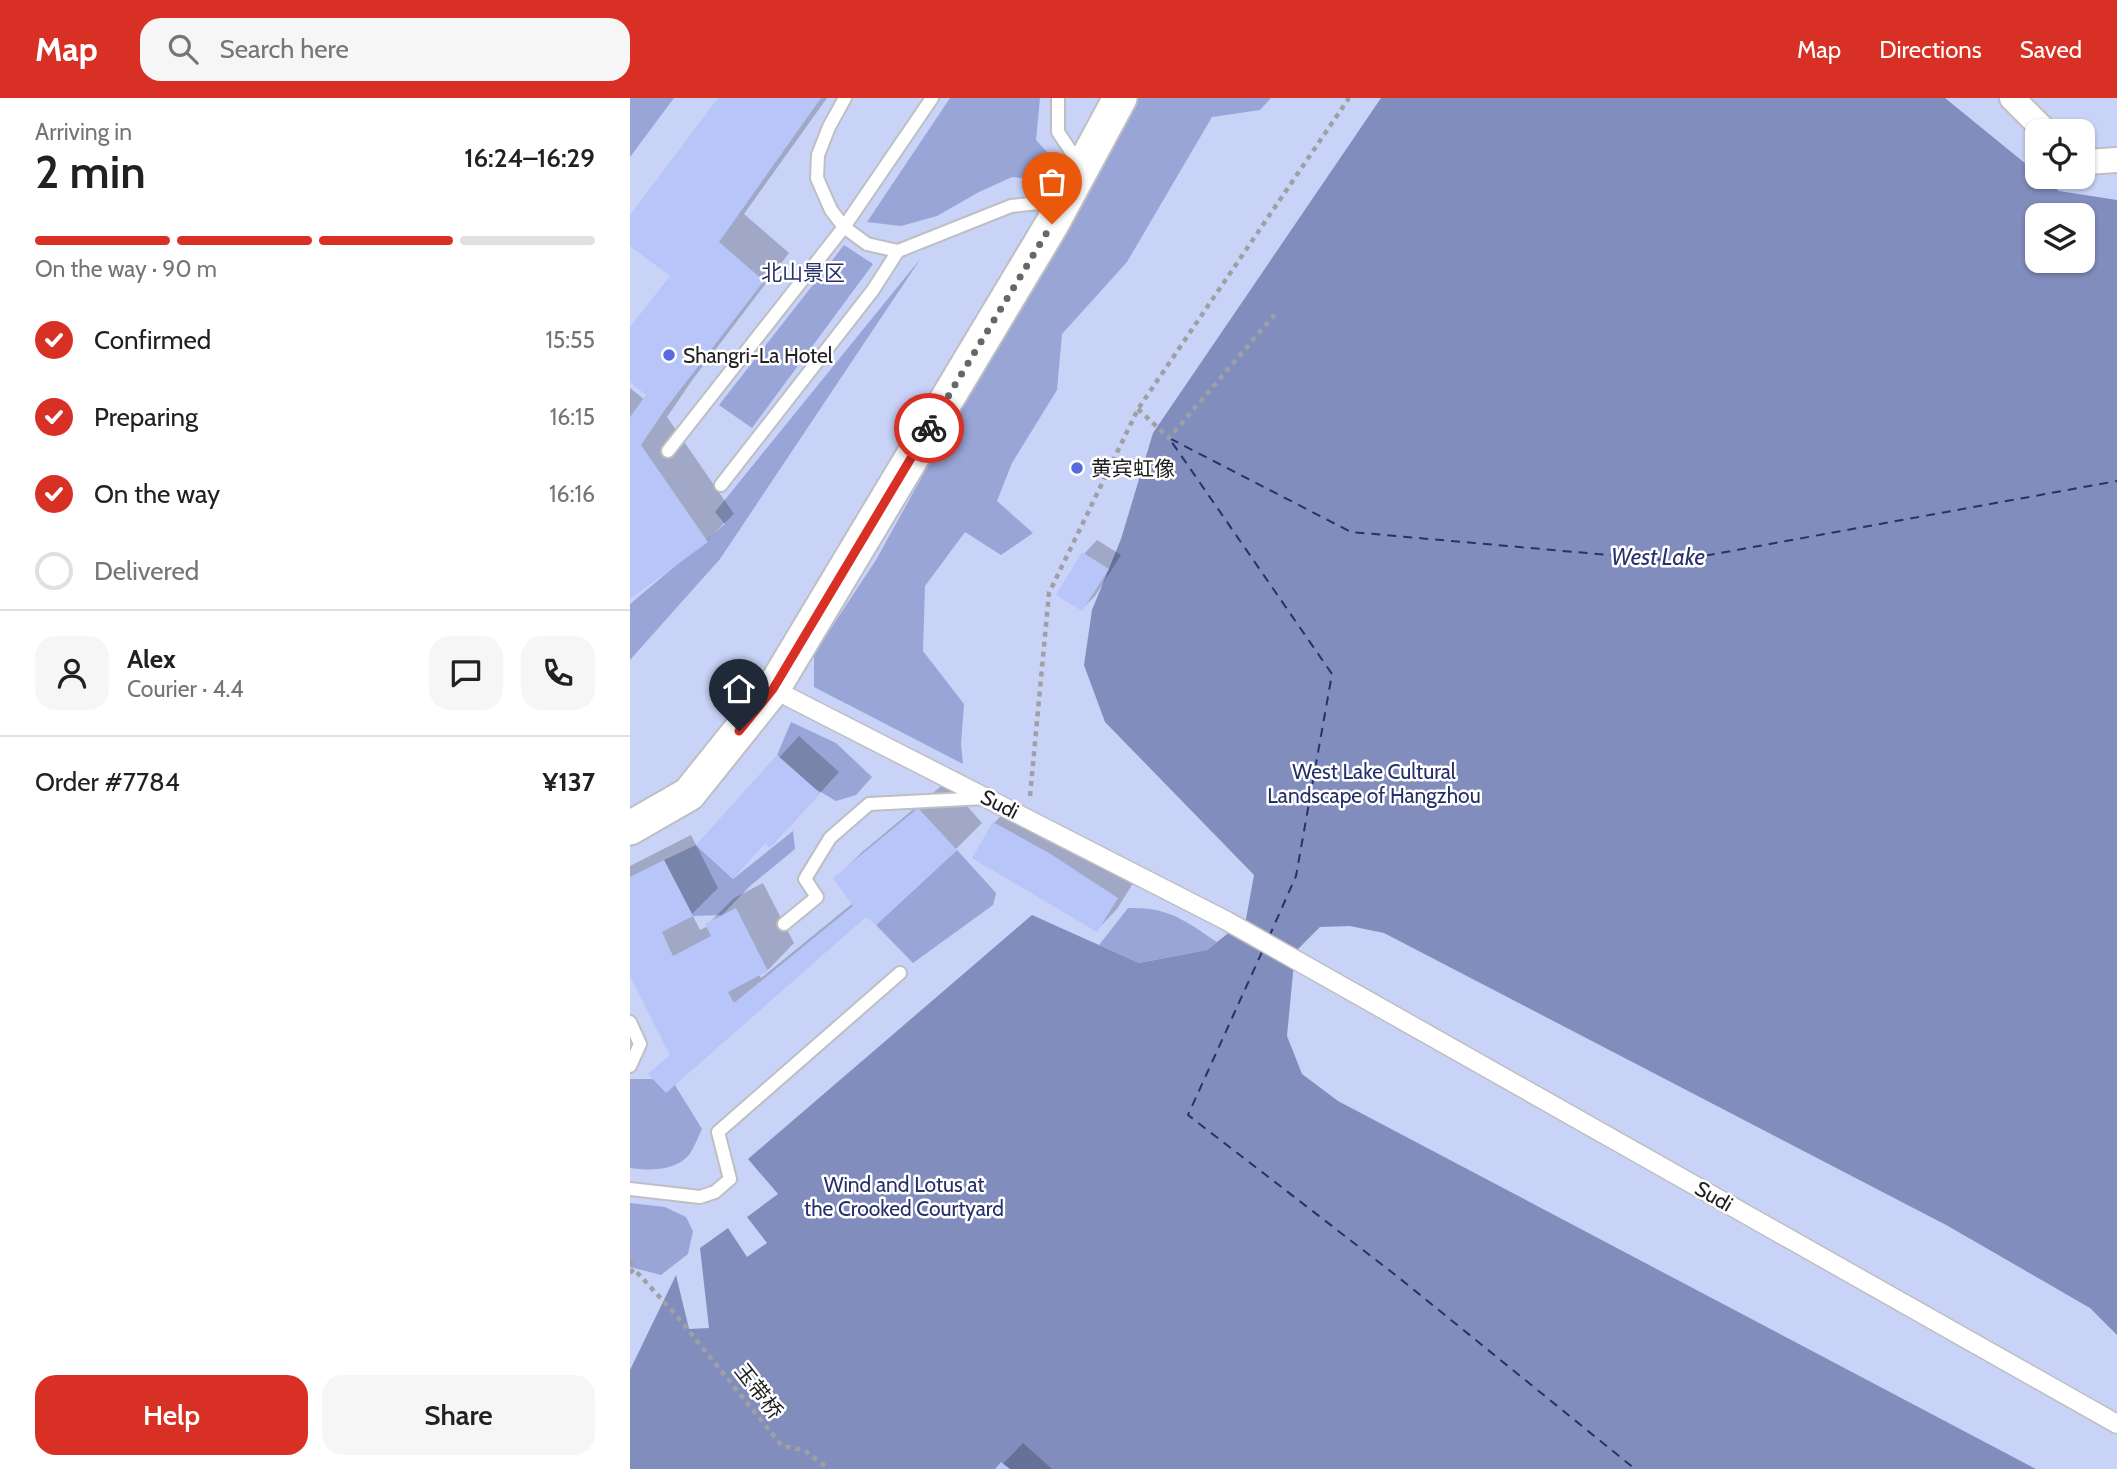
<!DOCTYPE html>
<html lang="en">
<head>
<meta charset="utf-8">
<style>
	:root { --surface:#fff; --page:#f6f6f6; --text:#202124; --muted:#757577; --line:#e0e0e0; --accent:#d93025 }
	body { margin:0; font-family:Cabin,"Noto Sans SC",sans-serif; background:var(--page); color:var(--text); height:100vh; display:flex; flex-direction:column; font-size:26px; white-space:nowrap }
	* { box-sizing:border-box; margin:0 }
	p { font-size:23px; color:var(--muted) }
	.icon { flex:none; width:38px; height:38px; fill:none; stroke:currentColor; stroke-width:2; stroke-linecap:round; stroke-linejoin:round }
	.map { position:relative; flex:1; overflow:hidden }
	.drawer { display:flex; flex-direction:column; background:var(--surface); width:630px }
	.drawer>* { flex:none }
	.buttons { position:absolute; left:1395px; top:21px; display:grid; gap:14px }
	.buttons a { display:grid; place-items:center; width:70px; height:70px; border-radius:14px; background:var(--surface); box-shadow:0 2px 5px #0004; font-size:35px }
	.pin { position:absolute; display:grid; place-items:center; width:60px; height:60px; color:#fff; margin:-72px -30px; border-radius:50% 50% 50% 0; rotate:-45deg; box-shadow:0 0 7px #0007 }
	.pin .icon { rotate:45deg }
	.courier { position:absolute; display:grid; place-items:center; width:70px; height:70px; margin:-35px; border:5px solid #d93025; border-radius:50%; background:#fff; color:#222; box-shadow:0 2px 9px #0007 }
	.headline em { font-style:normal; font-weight:600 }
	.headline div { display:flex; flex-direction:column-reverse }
	.headline { display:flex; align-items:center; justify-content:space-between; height:119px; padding:0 35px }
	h1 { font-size:46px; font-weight:600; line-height:52px }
	.bar { display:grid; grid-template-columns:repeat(4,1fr); gap:10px 7px; align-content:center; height:84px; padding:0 35px }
	.bar i { height:9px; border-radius:5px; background:var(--line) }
	.bar .active { background:var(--accent) }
	.bar p { grid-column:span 4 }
	.line { display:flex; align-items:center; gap:18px; padding:0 35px; border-top:2px solid var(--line) }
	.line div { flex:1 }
	.round { display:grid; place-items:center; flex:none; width:74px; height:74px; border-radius:21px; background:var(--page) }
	ol { padding:0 35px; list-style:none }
	li { display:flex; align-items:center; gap:21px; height:77px }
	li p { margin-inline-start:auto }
	li .icon { padding:7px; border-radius:50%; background:var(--accent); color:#fff; stroke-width:4 }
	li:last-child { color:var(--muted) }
	li i { width:38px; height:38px; border:4px solid var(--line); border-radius:50% }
	.button { display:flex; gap:14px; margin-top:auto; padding:14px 35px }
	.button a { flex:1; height:80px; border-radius:21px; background:var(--accent); color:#fff; font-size:28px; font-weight:600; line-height:80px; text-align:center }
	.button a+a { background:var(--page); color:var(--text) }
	header { display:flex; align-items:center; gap:42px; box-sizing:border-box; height:98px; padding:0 35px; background:var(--accent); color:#fff }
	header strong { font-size:33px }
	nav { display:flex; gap:38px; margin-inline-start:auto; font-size:24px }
	.search { width:490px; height:63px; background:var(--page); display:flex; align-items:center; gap:18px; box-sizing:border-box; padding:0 24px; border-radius:21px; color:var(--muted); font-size:26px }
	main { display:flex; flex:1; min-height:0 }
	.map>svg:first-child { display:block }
	.green { fill:#c9d3f7; fill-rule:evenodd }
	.forest { fill:#98a5d6 }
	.water { fill:#818dbd; fill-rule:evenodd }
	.shadow { fill:#0003 }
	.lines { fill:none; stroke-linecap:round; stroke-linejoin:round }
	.ferry { stroke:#27316c; stroke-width:2; stroke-dasharray:9 7; stroke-linecap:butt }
	.building { fill:#b8c5f8 }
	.service-casing { stroke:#bebfc2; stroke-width:16 }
	.pedestrian-casing { stroke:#bebfc2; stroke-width:21 }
	.minor-casing { stroke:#bebfc2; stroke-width:28 }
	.secondary-casing { stroke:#bebfc2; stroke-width:37 }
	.path { stroke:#a0a0a3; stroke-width:4.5; stroke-dasharray:5 5; stroke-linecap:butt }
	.service { stroke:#fff; stroke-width:12 }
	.pedestrian { stroke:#fff; stroke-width:18 }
	.minor { stroke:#fff; stroke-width:24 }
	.secondary { stroke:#fff; stroke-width:33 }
	.done { stroke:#676769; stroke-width:7; stroke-dasharray:0 12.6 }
	.route { stroke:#d93025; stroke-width:9 }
	.poi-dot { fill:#576ae0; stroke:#fff; stroke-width:2.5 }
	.labels { text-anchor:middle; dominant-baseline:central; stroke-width:5; stroke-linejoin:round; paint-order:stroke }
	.park-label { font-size:21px; fill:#262f6a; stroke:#fff }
	.poi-label { font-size:21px; fill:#212122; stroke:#fff; text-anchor:start }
	.street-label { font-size:21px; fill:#212122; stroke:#fff }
	.water-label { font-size:23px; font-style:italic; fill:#27316c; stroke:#fff }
</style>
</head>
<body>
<header>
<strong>Map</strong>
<div class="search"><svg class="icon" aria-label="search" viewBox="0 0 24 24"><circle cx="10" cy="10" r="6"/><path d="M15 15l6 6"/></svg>Search here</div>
<nav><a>Map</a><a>Directions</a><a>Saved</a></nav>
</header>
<main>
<section class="drawer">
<div class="headline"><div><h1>2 min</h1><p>Arriving in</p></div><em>16:24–16:29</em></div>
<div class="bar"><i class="active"></i><i class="active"></i><i class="active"></i><i></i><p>On the way · 90 m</p></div>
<ol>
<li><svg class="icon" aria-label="check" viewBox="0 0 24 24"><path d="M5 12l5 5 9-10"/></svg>Confirmed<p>15:55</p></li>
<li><svg class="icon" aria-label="check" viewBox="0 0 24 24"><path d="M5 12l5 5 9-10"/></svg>Preparing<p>16:15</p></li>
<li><svg class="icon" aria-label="check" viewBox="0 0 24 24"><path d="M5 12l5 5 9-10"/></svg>On the way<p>16:16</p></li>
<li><i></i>Delivered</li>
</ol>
<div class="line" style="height:126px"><a class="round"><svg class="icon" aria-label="person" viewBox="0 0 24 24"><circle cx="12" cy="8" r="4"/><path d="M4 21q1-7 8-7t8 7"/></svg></a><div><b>Alex</b><p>Courier · 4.4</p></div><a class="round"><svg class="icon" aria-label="chat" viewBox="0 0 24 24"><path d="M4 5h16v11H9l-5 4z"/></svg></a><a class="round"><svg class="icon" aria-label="phone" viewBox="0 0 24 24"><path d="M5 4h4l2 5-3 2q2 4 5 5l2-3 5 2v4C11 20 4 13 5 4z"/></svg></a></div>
<div class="line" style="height:91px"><div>Order #7784</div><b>¥137</b></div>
<div class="button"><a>Help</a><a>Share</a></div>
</section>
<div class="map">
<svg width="1487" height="1371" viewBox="0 0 1487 1371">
	<rect width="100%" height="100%" fill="#e8e9ed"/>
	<!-- green -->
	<path class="green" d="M 0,0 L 1487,0 L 1487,1371 L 0,1371 ZM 1407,33 L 1452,33 L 1452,79 L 1407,79 ZM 1407,117 L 1452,117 L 1452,163 L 1407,163 Z"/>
	<!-- forest -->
	<g class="forest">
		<polygon points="0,0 44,0 0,59"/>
		<polygon points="320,0 410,0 406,42 430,68 424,83 382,79 349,94 307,118 271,128 237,124"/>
		<polygon points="501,0 641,0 630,12 582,19 497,164 432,236 427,292 382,365 367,403 403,435 371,457 335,434 295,488 293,553 334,606 331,646 333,666 184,589 184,556 246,462"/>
		<polygon points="214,147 243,166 122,330 89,307"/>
		<polygon points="291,160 90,461 0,562 0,506 95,426 85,414"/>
		<polygon points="161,624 206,645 242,679 226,697 206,703 184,690 147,657"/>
		<polygon points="163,733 165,751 120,788 92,817 63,818 34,762 66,747 103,781"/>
		<polygon points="327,752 366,795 363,807 283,865 246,827"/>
		<path d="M 498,810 C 539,809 554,822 587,844 L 577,852 L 509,865 L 469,847 Z"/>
		<path d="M 0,981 L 28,981 L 43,984 L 72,1031 C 68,1039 64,1050 59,1057 C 45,1073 19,1073 0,1070 Z"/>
		<polygon points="0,1105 35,1109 56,1119 63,1133 58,1156 31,1177 0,1169"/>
	</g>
	<!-- water -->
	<path class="water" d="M 751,0 L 1315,0 L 1407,75 L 1407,79 L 1412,79 L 1429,93 L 1487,102 L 1487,1237 L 1460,1210 L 1318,1128 L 754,835 L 720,828 L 690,829 L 665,854 L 657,938 L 672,976 L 708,1003 L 1406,1371 L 0,1371 L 0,1272 L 46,1177 L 59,1231 L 79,1230 L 70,1150 L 98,1130 L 117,1159 L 137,1145 L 117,1119 L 148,1096 L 118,1061 L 402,817 L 509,865 L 577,852 L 616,821 L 624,777 L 475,624 L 454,567 L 462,512 L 491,441 L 523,335 ZM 1407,117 L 1452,117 L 1452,163 L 1407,163 Z"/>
	<!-- shadow -->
	<g class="shadow">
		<polygon points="90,0 197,0 114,116 159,155 63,281 37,319 104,416 77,442 0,499 0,290 15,302 19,297 0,282 0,232 42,177 0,146 0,120"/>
		<polygon points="467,442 491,457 465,498 452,511 454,456"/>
		<polygon points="169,638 209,674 161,727 136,744 123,758 68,747"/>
		<polygon points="316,684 352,725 326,751 41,956 0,875 0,768 61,737 88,790 62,816 70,832 78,828 77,827 104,800 133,785 164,845 139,871 129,876 131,880 223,805 205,781 232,754"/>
		<polygon points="378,711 507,779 487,811 467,832 364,725"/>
		<polygon points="393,1345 422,1371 368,1371"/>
	</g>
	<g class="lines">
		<!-- ferry -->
		<g class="ferry">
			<polyline points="639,839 666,778 702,576 539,340 721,434 1046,463 1487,383"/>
			<polyline points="632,854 558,1017 768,1179 1005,1371"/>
		</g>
	</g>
	<!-- building -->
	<g class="building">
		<polygon points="88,0 191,0 89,144 134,183 36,310 11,347 78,444 0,501 0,319 16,297 0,284 0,229 40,178 0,148 0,117"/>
		<polygon points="452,454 479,471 452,513 426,497"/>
		<polygon points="147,657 190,695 140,750 135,745 103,781 66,747"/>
		<polygon points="288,710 327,752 246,827 236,819 36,995 18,976 40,957 0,878 0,779 34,762 63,818 32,834 43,858 81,838 75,826 106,810 138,873 98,894 104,905 223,808 203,780"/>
		<polygon points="363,724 419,755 488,800 467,834 342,760"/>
		<polygon points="371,1364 380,1371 365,1371"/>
	</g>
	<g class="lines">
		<defs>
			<g id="service">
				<polyline points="215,0 199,29 188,57 187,80 201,112 214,129 237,146 268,153 381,108 418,104 431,108"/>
				<polyline points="428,0 428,34 450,67"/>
				<polyline points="38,353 214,129 302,0"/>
				<polyline points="91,387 243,192 268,153"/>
				<polyline points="154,826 187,799 175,781 200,740 239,706 355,700"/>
				<polyline points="0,924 10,946 0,968"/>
				<polyline points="0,1091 70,1099 85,1094 100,1081 88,1034 270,875"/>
			</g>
			<polyline id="pedestrian" points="143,591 597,823 1487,1326"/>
			<g id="minor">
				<polyline points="1382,0 1415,33"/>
				<polyline points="1452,61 1456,64 1487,62"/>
			</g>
			<polyline id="secondary" points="0,730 59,696 143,591 422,126 490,0"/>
		</defs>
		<!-- service casing -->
		<use href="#service" class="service-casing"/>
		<!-- pedestrian casing -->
		<use href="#pedestrian" class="pedestrian-casing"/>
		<!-- minor casing -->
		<use href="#minor" class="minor-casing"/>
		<!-- secondary casing -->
		<use href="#secondary" class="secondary-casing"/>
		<!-- path -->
		<g class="path">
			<polyline points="508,311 539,340 647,214"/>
			<polyline points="400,698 419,495 508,311 719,0"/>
			<polyline points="0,1163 4,1171"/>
			<polyline points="0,1175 4,1171 46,1217 152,1348 174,1352 199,1371"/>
		</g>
		<!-- service -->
		<use href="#service" class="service"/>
		<!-- pedestrian -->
		<use href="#pedestrian" class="pedestrian"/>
		<!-- minor -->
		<use href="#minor" class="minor"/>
		<!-- secondary -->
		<use href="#secondary" class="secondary"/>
	</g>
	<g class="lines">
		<!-- done -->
		<polyline class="done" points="299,330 422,126"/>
		<!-- route -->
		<polyline class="route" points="109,633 143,591 299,330"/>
	</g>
	<!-- markers -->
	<g class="poi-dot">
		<circle cx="39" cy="257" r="7"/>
		<circle cx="447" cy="370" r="7"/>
	</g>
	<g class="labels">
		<!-- park labels -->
		<g class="park-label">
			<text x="173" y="174">北山景区</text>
			<text x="744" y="673">West Lake Cultural<tspan x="744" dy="24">Landscape of Hangzhou</tspan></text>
			<text x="274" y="1086">Wind and Lotus at<tspan x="274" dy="24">the Crooked Courtyard</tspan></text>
		</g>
		<!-- poi labels -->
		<g class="poi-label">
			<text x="53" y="257">Shangri-La Hotel</text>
			<text x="461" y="370">黄宾虹像</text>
		</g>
		<!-- street labels -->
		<g class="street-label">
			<text transform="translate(370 706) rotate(27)">Sudi</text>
			<text transform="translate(1084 1098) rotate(30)">Sudi</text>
			<text transform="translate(129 1293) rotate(52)">玉带桥</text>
		</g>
		<!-- water labels -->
		<g class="water-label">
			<text x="1028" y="459">West Lake</text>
		</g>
	</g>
</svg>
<div class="buttons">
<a><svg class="icon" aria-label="locate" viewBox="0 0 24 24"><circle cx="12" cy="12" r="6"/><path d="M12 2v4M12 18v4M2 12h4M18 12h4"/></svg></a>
<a><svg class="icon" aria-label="layers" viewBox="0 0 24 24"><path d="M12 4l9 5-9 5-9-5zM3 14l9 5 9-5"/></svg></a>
</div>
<div class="pin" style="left:422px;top:126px;background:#ea580c"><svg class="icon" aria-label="bag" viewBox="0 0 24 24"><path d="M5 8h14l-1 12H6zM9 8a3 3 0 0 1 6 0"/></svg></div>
<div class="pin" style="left:109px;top:633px;background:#1f2937"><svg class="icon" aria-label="home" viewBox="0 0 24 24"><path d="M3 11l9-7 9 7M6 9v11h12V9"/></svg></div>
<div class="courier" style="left:299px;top:330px"><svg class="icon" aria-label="bike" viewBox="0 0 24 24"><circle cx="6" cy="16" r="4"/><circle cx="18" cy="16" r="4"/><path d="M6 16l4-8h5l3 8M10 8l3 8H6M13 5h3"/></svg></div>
</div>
</main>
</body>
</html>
